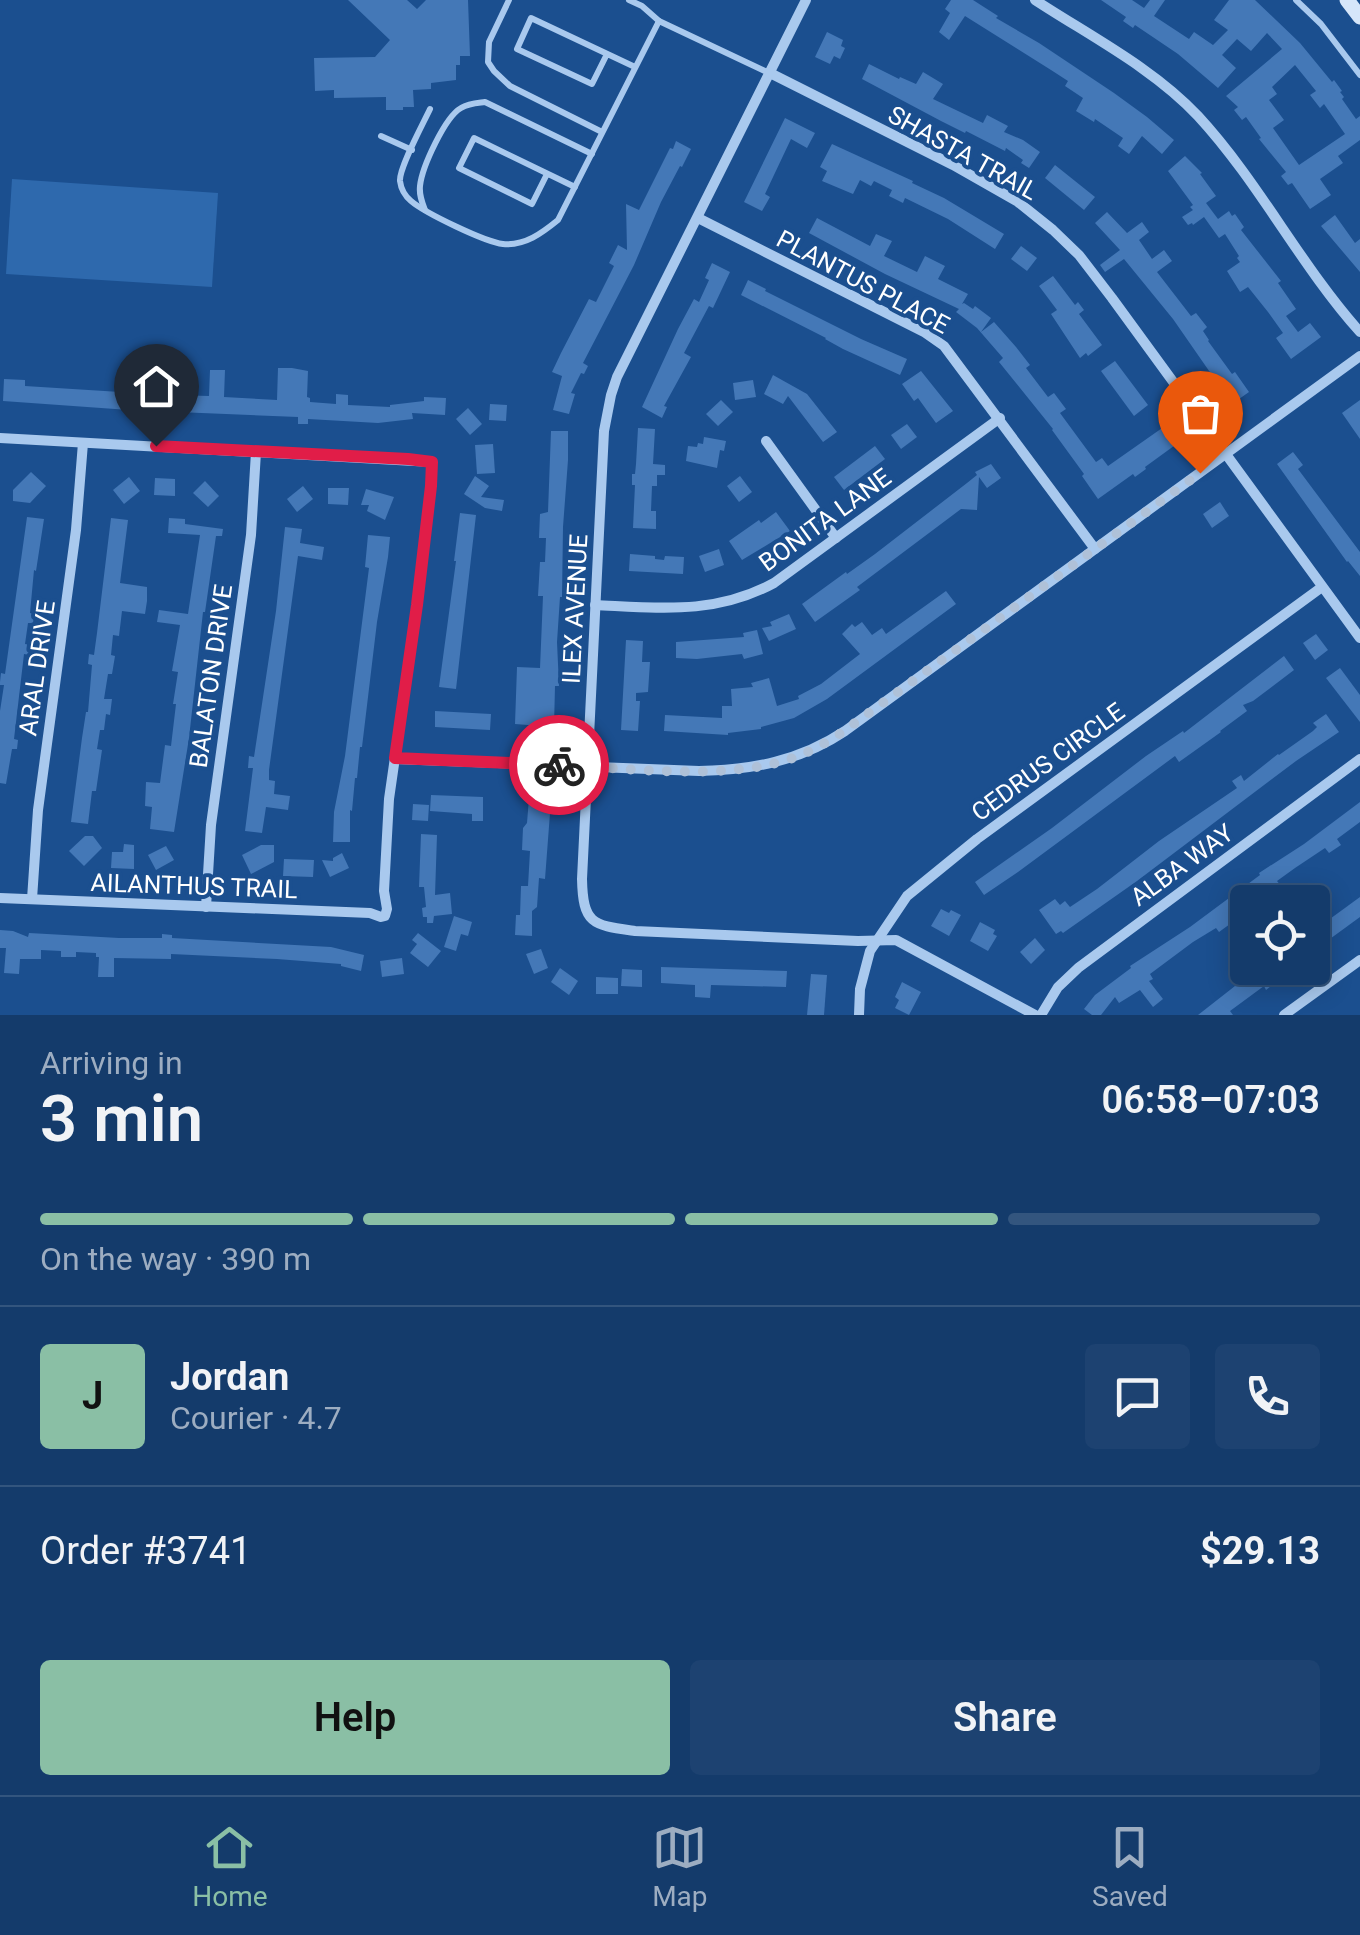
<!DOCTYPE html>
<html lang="en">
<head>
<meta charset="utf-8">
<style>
	:root { --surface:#143b6b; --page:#1d4271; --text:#f1f3f6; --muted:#9dadc1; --line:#33557e; --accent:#8abfa5 }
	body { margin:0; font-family:Roboto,sans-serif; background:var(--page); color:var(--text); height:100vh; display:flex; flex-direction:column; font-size:38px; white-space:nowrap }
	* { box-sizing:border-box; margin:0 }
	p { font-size:32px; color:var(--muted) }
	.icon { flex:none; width:55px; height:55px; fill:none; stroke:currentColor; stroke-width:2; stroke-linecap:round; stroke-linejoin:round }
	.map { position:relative; height:1015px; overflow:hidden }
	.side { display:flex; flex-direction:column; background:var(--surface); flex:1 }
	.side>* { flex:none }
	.fabs { position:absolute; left:1230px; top:885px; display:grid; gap:20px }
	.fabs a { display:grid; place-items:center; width:100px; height:100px; border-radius:10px; background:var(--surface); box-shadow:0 5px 25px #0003,0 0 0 2px var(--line); font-size:50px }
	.pin { position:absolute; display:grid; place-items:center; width:85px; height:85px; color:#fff; margin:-102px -42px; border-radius:50% 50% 50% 0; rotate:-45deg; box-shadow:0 0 10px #0007 }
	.pin .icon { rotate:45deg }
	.courier { position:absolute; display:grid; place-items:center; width:100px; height:100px; margin:-50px; border:8px solid #e11d48; border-radius:50%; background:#fff; color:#222; box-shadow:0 2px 12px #0007 }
	.summary em { font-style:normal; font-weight:600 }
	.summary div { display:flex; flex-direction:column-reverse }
	.summary { display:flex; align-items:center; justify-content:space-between; height:170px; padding:0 40px }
	h1 { font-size:65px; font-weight:600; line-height:75px }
	.bar { display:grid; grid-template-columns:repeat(4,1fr); gap:15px 10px; align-content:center; height:120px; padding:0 40px }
	.bar i { height:12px; border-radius:8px; background:var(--line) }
	.bar .current { background:var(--accent) }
	.bar p { grid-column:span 4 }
	.line { display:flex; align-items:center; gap:25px; padding:0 40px; border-top:2px solid var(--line) }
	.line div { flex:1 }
	.round { display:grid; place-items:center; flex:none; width:105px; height:105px; border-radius:10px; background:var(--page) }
	.button { display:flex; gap:20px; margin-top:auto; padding:20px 40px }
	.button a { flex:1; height:115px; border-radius:10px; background:var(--accent); color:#111; font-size:40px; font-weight:600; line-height:115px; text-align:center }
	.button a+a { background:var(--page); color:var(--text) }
	.dock { display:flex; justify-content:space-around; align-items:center; height:140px; border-top:2px solid var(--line); background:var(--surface); font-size:28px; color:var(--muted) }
	.dock a { display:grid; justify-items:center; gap:5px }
	.dock .current { color:var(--accent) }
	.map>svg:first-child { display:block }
	.green { fill:#2e69ad }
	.building { fill:#4478b7; fill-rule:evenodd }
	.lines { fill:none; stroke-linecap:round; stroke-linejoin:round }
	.service { stroke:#a9c9ee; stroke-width:6 }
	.minor { stroke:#a9c9ee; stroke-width:10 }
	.secondary { stroke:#d6e6fa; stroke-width:15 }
	.done { stroke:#afc1d8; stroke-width:10; stroke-dasharray:0 18 }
	.route { stroke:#e11d48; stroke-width:12 }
	.labels { text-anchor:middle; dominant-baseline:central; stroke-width:8; stroke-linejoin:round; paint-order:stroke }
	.street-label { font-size:25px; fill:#fff; stroke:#1b4f8f }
</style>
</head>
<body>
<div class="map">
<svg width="1360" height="1015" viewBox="0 0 1360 1015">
	<rect width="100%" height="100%" fill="#1b4f8f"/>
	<!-- green -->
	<polygon class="green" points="12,179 218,193 212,287 6,274"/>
	<!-- building -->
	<g class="building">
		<polygon points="348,0 407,0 417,9 426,0 468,0 470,56 460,56 460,65 456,65 456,80 431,83 431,89 413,90 414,107 403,107 403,110 386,110 386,97 334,98 334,90 315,91 314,58 375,57 390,40"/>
		<polygon points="951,0 973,0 998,16 996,18 1039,43 1114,93 1147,117 1174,140 1162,154 1142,136 1129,154 1118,146 1123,138 1095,119 1094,122 1076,111 1083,98 1065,86 1068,81 1051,70 965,16 949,40 939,32 950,13 945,9"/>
		<path d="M 1101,0 L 1132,0 L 1144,8 L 1150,0 L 1165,0 L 1154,16 L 1189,39 L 1194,32 L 1213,45 L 1228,30 L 1214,20 L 1229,0 L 1255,0 L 1300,43 L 1332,82 L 1334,80 L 1342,91 L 1340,92 L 1344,97 L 1342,99 L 1356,119 L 1360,116 L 1360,140 L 1338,156 L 1343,163 L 1320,179 L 1331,195 L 1310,209 L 1292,183 L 1288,185 L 1281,176 L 1286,172 L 1259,139 L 1261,138 L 1246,117 L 1242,120 L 1234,110 L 1238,107 L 1226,96 L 1282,49 L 1267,33 L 1251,51 L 1237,39 L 1222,55 L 1236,68 L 1218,88 L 1178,54 L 1135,25 L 1133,28 L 1123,21 L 1126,17 ZM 1295,65 L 1316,91 L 1310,95 L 1320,108 L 1324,104 L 1345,134 L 1299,165 L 1273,128 L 1284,120 L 1269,100 L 1277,94 L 1272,87 Z"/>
		<polygon points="827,32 843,40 841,46 845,48 840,59 834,56 830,64 815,57"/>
		<polygon points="869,64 899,79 900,77 916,84 923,72 943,84 933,99 983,123 987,115 1008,126 1004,132 1023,140 1040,152 1029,168 1021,163 1023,160 1006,148 1005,151 966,131 965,133 941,121 862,79"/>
		<polygon points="785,118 815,133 807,148 791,139 765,194 770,197 762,211 744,202"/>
		<polygon points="676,141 691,149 682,167 680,166 661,202 634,265 583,363 588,366 584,374 581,373 571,393 575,394 569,414 553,410 562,376 552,372 561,353 589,299 596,302 614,266 609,263 618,245 627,250 626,204 639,210 670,148 673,149"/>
		<polygon points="832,144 913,181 912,183 944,198 1004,234 995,249 948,219 905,198 903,203 889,196 892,190 874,181 871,186 860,180 853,194 822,181 827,171 820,167"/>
		<polygon points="1185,156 1202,173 1200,174 1216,196 1206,203 1218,219 1229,211 1232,216 1235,214 1244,227 1241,230 1281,281 1278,283 1296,309 1286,316 1298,332 1310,323 1321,337 1291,359 1276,338 1283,333 1268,312 1248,287 1240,292 1227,271 1240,262 1237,258 1239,256 1225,234 1219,238 1204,217 1193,225 1192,223 1188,225 1182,217 1193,210 1190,207 1193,205 1168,171"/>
		<polygon points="1055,165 1095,197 1084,210 1045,178"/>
		<polygon points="1107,212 1127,233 1142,222 1149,232 1139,240 1152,259 1164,250 1172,261 1157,272 1191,316 1196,313 1207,327 1203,331 1209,340 1208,341 1232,374 1235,372 1249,392 1232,404 1173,319 1124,259 1105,272 1100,265 1120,250 1095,223"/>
		<polygon points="1335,215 1355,243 1360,239 1360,272 1321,226"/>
		<polygon points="817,218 870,246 876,234 892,241 884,256 917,272 925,256 945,266 938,279 968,294 962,304 964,303 973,309 975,306 991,318 981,332 994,322 1016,347 1030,365 1026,368 1048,397 1054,393 1066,409 1060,413 1096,462 1102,458 1108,466 1165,426 1178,443 1145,467 1146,469 1135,477 1133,474 1098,499 1082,476 1084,474 1052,430 1053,429 999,362 1003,358 977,328 956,312 959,309 885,274 809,233"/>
		<polygon points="1021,246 1037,258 1027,271 1011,259"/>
		<polygon points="712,263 730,272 713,308 709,306 684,353 691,357 664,406 667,407 662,418 642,407 678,329 694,299 699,302 709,280 705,278"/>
		<polygon points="1053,276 1075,305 1078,302 1084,310 1079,314 1102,345 1088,356 1086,353 1080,358 1051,314 1057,310 1039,286"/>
		<polygon points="748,280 766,289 765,291 861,339 907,359 900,375 843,349 825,339 826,338 741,295"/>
		<polygon points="1115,361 1148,405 1134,416 1101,371"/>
		<polygon points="146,363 160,363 159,367 176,368 174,395 209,396 210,370 225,370 224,397 277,400 278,368 292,368 308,371 307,397 310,398 310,402 336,404 336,394 348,395 348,405 390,407 390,405 424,401 424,397 446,398 445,415 412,413 413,419 378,423 308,419 308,424 298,424 298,417 129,410 3,401 4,379 25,380 25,386 136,393 136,387 146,388"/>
		<polygon points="921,371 953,411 936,423 918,398 914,401 902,384"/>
		<polygon points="773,375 807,394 837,432 823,442 788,396 783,404 764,394"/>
		<polygon points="753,380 756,397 735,400 733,383"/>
		<polygon points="721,400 733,412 718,426 706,414"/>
		<polygon points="1360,400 1360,439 1342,413"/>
		<polygon points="490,404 507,405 506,421 489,420"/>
		<polygon points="468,408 482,424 470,435 456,419"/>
		<polygon points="907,424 917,437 901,449 891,435"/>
		<polygon points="638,428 655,429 653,464 665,465 665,475 657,475 657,486 652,486 651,511 656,511 656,529 633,528 635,485 632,485 632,474 635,474 636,464"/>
		<polygon points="551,431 568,431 568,460 563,527 562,597 560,597 557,642 559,686 555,686 554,727 515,724 517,667 540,668 543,596 538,596 540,562 545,562 546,538 539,538 540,514 548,512"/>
		<polygon points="704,437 726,441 724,451 720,450 717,468 686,461 688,446 697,447 698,443 703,444"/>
		<polygon points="493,444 495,473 477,474 475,445"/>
		<polygon points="875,446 885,459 844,490 834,477"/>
		<polygon points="1293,452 1303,465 1298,469 1360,552 1360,576 1348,561 1347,562 1277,464"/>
		<polygon points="991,464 1001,478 987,488 979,477 977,510 961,509 857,587 860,590 815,622 802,604 846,572 847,574 875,554 967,483 977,475 975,472"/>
		<polygon points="31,472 46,486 30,503 13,501 13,490"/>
		<polygon points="475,476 489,486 481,497 504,500 502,511 485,508 464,494"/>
		<polygon points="740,476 752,492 739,502 727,486"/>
		<polygon points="129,477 140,491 124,504 113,490"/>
		<polygon points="155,478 175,479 175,496 154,495"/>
		<polygon points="205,481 219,496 208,507 193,493"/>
		<polygon points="303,486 313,499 297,512 287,499"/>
		<polygon points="328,488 349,488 348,505 328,504"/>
		<polygon points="366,489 394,497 385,520 367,511 369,505 361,505"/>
		<polygon points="1220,502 1229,516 1212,528 1203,514"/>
		<polygon points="776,512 790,531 742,560 729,541 759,520 761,523"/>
		<polygon points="460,513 476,515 456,689 439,687 456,561 454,561"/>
		<polygon points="27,517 44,519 36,571 34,570 30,613 34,614 33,623 28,623 25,644 31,645 30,655 24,654 14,739 18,740 17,749 12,749 6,784 0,783 0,711 4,685 0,685 0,682 1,673 5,674"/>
		<polygon points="111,518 128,520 120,583 147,587 147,601 145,614 122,611 119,636 113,635 111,655 115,656 112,674 108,674 104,699 112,699 110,715 106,714 104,730 100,730 97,749 102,750 96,791 92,791 88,824 71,822 82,738 86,712 88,712 92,665 88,664 89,654 94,655 97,633"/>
		<polygon points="169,518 185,519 185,524 223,529 222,536 216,536 205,612 203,612 189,738 174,832 150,829 152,807 145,806 146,782 160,783 165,745 171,746 176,704 173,704 178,672 172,671 180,625 157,622 159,610 188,614 200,535 168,533"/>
		<polygon points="285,527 302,529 300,543 324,547 322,560 298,556 269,770 269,780 275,781 274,794 290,796 288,810 266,807 262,833 245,831 253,768 248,768 249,756 254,757 276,611"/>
		<polygon points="368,535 390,537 388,557 377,622 362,747 360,747 357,778 355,778 352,811 350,810 350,842 333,842 334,812 345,756 369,568 365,567"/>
		<polygon points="719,549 724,565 705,572 699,556"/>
		<polygon points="630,554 655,556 655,559 664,560 665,556 684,557 683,574 629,571"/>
		<polygon points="946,591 956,604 827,699 794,718 761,727 761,729 728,733 728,735 664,731 665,715 722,718 722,706 732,706 731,689 753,687 751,683 769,678 777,706 799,699 798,696 821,684 860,654 842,634 852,624 855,627 862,622 872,635 882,628 886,634"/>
		<polygon points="789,614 796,629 769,641 762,628 772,626 770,622"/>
		<polygon points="757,630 763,654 744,659 742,654 697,659 676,658 676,642 744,637 743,633"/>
		<polygon points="1316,634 1328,650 1315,660 1303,643"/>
		<polygon points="626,640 643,641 642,662 650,662 648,692 636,693 636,701 640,701 638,731 621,730"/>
		<polygon points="1284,656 1294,670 1253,701 1243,705 1247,711 1220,731 1221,732 1179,762 1175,756 1018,872 984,895 975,882 1052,828 1146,756 1183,731 1184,733"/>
		<polygon points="1340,668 1360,695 1360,722 1326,678"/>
		<polygon points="435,711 491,714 490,730 435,727"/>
		<polygon points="1326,714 1339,732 1296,761 1137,881 1063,933 1061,931 1056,934 1039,910 1055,899 1060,905 1065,901 1070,907 1097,889 1159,841 1237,788 1232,781 1241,775 1244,781 1278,754 1279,755 1313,731 1317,727 1313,723"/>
		<polygon points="431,795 483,797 483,821 472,821 472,814 430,811"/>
		<polygon points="529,798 551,800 545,879 539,878 537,907 532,911 532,936 515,935 516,915 520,915 521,886 528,886 530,851 522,850 523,828 527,823"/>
		<polygon points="1360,802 1360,822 1337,839 1341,845 1329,853 1325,848 1295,868 1277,881 1281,886 1272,892 1270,888 1248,902 1248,911 1219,932 1216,928 1193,942 1150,974 1153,979 1149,981 1163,999 1153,1007 1140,990 1119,1003 1115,997 1101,1015 1092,1015 1084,1009 1095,995 1131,968 1130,966 1190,927 1260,875 1259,873 1304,844"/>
		<polygon points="413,804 429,805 428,821 412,820"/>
		<polygon points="421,834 437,835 435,895 450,893 452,914 434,916 433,923 427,923 427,917 423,917 422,908 426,907 424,887 419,887"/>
		<polygon points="85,836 93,836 102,848 84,866 69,851"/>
		<polygon points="124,844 134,845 134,869 111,868 112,852 123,852"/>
		<polygon points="261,845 274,845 274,862 251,874 242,855"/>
		<polygon points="166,846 174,860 156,870 148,855"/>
		<polygon points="342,853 349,868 330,877 322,860 333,861 333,858"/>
		<polygon points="284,859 314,860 313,877 283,876"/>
		<polygon points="1360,897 1360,917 1312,952 1312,932"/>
		<polygon points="941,909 949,913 951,910 961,915 949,936 931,926"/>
		<polygon points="454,916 472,922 468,936 461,934 456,951 444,947"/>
		<polygon points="980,922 995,930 993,934 997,936 988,951 970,941"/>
		<polygon points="0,930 13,931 28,937 29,933 119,938 162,938 162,934 172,935 172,938 331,947 364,955 361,971 341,966 341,964 277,959 171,954 171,959 114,958 114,977 98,977 99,957 96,957 96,953 76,952 76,957 61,957 61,951 41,950 41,959 20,959 19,974 4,973 6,948 0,948"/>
		<polygon points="418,933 441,951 428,967 410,953 417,944 412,940"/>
		<polygon points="1035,938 1045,950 1031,964 1020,952"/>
		<polygon points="541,949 548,968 534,974 526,954"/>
		<polygon points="402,958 404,974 382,977 380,961"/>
		<polygon points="661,967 787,971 786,987 711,985 710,998 695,997 695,985 661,983"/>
		<polygon points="560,968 578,981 569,995 551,982"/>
		<polygon points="1258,968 1289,968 1272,979 1275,983 1266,990 1264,986 1230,1011 1233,1015 1198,1015"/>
		<polygon points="622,969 642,970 642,987 621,986"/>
		<polygon points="811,974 827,975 824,1015 807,1015"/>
		<polygon points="596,977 618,978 618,994 596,994"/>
		<polygon points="902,982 921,992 909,1015 895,1008 899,1000 895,997"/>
	</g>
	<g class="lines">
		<!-- service -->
		<g class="service">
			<polyline points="509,0 489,42 488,62 494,71 510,86 602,132"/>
			<polyline points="629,0 642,6 659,21"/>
			<polyline points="1296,0 1321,24 1360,75"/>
			<polyline points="607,54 592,84 517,49 531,18 635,67"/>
			<path d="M 430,109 C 423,124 399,168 400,181 C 401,189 405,196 411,201 C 425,213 485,242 503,244 C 525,246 542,233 558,220 L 659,21 L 769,73"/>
			<polyline points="381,136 412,150"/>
			<polyline points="547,174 532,204 459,168 474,138 575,187"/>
			<path d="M 425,210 C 422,202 419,195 420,186 C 422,167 445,117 461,108 C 469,103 477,103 485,102 L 592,154"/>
		</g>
		<!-- minor -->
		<g class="minor">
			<path d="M 806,0 L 617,377 L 611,395 L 604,431 L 582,879 C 583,925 593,925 635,931 L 858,941 L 896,940 L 1035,1015"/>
			<path d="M 1035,0 C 1090,36 1153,68 1198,116 C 1259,182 1300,265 1360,332"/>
			<polyline points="770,73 953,165 1018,202 1053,230 1079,255 1112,298 1360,638"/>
			<polyline points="698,218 924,332 944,346 1095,549"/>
			<polyline points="0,438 432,462 431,486 417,605 389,799 384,891 387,909 385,916 381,917 370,913 0,898"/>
			<polyline points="766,441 836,538"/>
			<path d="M 595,605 C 660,608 715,615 774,583 L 1000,418"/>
			<path d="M 395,759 L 699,771 C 752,770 800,761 845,731 L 1360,356"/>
			<polyline points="32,899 38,810 76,530 83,443"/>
			<polyline points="206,907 211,825 251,535 256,452"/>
			<polyline points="859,1015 860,989 870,951 907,896 977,839 1322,587"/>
			<polyline points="1041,1015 1058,987 1078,968 1360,759"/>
			<polyline points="1284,1015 1360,960"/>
		</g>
		<!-- secondary -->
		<polyline class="secondary" points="1347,0 1360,17"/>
	</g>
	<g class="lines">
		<!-- done -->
		<path class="done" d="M 559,765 C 628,768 724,781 790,759 C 809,753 828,742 844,731 L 1200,473"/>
		<!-- route -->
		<polyline class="route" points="156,446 408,459 432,462 431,486 417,605 395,758 559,765"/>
	</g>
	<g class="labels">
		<!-- street labels -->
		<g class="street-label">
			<text transform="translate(963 153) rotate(29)">SHASTA TRAIL</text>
			<text transform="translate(863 282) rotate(28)">PLANTUS PLACE</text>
			<text transform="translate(825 520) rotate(-36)">BONITA LANE</text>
			<text transform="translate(575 609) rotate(-87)">ILEX AVENUE</text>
			<text transform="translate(37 668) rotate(-82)">ARAL DRIVE</text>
			<text transform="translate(211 676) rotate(-82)">BALATON DRIVE</text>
			<text transform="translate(1048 762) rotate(-36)">CEDRUS CIRCLE</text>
			<text transform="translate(1182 865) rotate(-36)">ALBA WAY</text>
			<text transform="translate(194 886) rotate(2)">AILANTHUS TRAIL</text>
		</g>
	</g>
</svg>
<div class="fabs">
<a><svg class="icon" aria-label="locate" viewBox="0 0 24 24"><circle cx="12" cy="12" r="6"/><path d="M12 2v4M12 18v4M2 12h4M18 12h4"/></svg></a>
</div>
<div class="pin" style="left:1200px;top:473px;background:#ea580c"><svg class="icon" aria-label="bag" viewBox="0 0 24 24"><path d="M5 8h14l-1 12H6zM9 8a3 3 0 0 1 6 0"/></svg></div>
<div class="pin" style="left:156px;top:446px;background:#1f2937"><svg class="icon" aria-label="home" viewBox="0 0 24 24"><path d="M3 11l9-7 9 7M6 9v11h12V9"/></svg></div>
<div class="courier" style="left:559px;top:765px"><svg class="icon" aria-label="bike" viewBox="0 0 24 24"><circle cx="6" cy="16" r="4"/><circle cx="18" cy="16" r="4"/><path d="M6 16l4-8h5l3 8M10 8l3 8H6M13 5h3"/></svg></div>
</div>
<section class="side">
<div class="summary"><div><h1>3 min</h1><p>Arriving in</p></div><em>06:58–07:03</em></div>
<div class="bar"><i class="current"></i><i class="current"></i><i class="current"></i><i></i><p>On the way · 390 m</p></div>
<div class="line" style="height:180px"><b class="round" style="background:var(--accent);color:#111">J</b><div><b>Jordan</b><p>Courier · 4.7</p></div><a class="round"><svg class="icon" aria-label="chat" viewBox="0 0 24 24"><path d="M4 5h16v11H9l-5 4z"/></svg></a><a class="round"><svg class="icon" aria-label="phone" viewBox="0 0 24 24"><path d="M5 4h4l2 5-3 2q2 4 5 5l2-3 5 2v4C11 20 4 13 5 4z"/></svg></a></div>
<div class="line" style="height:130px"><div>Order #3741</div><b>$29.13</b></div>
<div class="button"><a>Help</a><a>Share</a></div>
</section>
<nav class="dock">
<a class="current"><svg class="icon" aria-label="home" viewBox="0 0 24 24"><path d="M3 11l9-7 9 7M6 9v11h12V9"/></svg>Home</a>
<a><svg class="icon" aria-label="map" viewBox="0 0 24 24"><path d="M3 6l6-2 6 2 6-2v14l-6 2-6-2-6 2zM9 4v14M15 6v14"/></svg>Map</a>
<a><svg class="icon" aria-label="saved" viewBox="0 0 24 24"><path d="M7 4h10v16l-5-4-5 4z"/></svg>Saved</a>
</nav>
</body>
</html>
